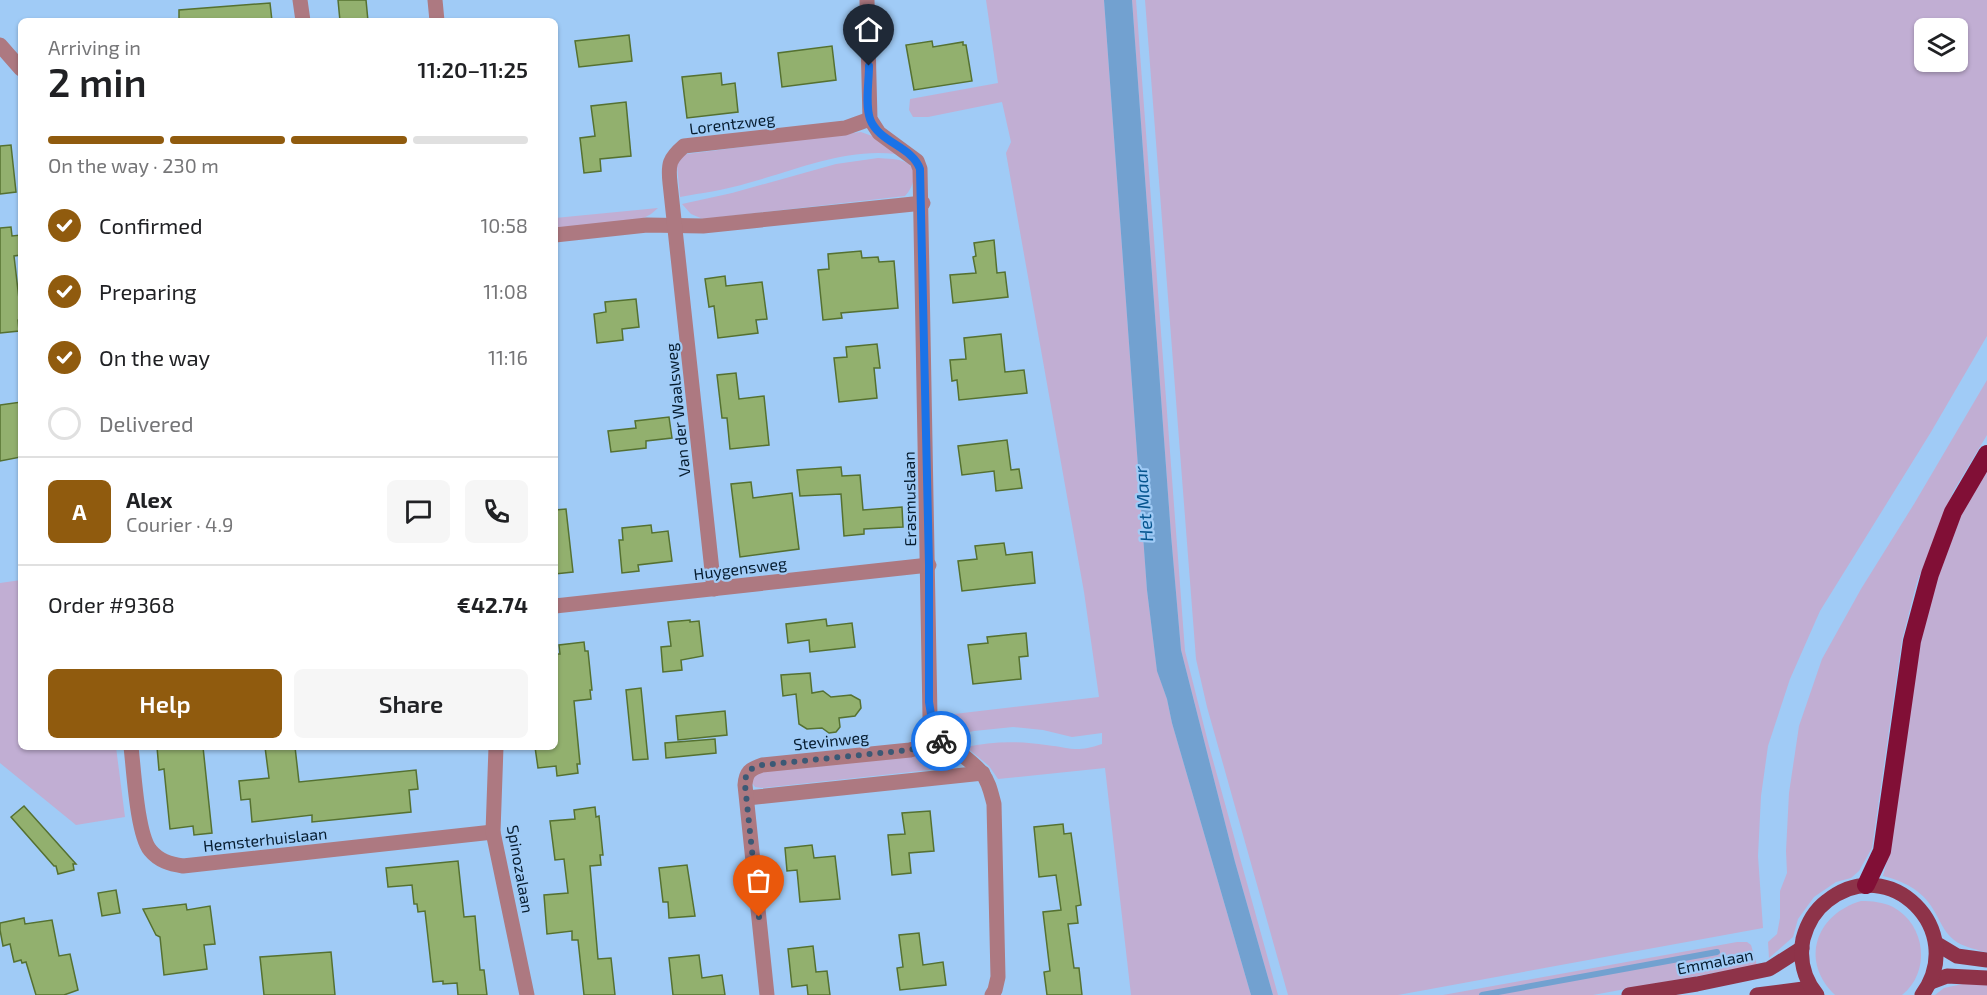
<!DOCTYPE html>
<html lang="en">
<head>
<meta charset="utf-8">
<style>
	:root { --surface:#fff; --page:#f6f6f6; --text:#202124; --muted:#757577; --line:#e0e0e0; --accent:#905b0e }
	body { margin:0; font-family:"Exo 2",sans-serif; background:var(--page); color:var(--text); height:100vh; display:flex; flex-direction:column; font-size:22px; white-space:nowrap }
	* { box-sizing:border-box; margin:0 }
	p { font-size:20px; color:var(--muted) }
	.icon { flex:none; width:33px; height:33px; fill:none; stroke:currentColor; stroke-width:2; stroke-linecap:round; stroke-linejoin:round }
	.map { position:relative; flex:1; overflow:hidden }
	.sheet { position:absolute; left:18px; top:18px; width:540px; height:732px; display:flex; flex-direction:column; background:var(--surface); border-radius:9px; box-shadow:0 2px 4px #0004 }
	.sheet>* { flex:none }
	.fabs { position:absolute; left:1914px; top:18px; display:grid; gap:12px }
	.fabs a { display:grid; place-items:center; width:54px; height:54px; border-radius:9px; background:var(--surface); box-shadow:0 2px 4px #0004; font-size:30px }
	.pin { position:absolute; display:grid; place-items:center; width:51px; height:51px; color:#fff; margin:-62px -26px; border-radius:50% 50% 50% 0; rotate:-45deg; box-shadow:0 0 6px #0007 }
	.pin .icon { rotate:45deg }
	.courier { position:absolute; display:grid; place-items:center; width:60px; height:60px; margin:-30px; border:4px solid #1a73e8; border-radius:50%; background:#fff; color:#222; box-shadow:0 2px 8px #0007 }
	.head em { font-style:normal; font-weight:600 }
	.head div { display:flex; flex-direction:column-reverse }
	.head { display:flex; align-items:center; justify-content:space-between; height:102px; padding:0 30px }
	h1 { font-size:39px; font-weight:600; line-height:45px }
	.bar { display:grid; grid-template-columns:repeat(4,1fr); gap:9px 6px; align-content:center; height:72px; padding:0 30px }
	.bar i { height:8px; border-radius:4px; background:var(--line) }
	.bar .on { background:var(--accent) }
	.bar p { grid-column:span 4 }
	.line { display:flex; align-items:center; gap:15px; padding:0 30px; border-top:2px solid var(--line) }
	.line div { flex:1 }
	.round { display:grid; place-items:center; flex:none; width:63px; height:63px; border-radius:9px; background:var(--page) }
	ol { padding:0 30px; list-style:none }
	li { display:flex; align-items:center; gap:18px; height:66px }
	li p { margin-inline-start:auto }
	li .icon { padding:6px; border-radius:50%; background:var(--accent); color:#fff; stroke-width:4 }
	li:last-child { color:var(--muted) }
	li i { width:33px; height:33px; border:3px solid var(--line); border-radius:50% }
	.button { display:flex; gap:12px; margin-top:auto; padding:12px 30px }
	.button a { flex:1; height:69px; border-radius:9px; background:var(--accent); color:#fff; font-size:24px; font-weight:600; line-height:69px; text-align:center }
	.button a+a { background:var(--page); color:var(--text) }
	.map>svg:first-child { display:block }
	.green { fill:#c1aed3; fill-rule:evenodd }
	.water { fill:#72a1d0 }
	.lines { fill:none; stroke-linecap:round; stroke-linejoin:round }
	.stream { stroke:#72a1d0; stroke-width:6 }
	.building { fill:#92b06e; stroke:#557131; stroke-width:1.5 }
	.minor { stroke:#ad7981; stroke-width:15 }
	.major { stroke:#8e3349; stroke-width:15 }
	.highway { stroke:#810f36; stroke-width:18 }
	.done { stroke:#3c5975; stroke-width:6; stroke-dasharray:0 10.8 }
	.route { stroke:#1a73e8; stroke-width:8 }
	.labels { text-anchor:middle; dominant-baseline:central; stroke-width:4.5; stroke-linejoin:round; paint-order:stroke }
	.street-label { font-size:16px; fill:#061c2f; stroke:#a0cbf6 }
	.water-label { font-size:18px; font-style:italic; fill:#05548e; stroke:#a0cbf6 }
</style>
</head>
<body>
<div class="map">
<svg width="1987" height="995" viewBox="0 0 1987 995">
	<rect width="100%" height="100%" fill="#a0cbf6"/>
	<!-- green -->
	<g class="green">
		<path d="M 986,0 L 1104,0 L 1147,590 L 1157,670 L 1167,699 L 1172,723 L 1251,995 L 1131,995 L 1105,768 L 998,779 L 989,766 L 966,747 C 992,741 1020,741 1046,745 C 1073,748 1075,753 1102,744 L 1102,733 L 1072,737 L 1043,730 L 1013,727 L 974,731 L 952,736 L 943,729 L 937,716 L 1099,697 L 1084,592 L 1006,153 L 1011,142 L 1002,102 L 928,117 L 913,117 L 909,110 L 910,99 L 998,83 Z"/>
		<polygon points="1132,0 1136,0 1185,651 1209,746 1278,995 1273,995 1235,862 1181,650 1171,535"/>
		<path d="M 1145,0 L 1987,0 L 1987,336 L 1931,432 L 1820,611 L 1790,679 L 1768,746 L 1761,796 L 1758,856 L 1763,928 L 1398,995 L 1288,995 L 1207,707 L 1196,659 ZM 1924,28 L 1958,28 L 1958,62 L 1924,62 Z"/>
		<path d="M 861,132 L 872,136 L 896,154 C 845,148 796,170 748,183 C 725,190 702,193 680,197 L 677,165 L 684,155 L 687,154 Z"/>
		<path d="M 878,158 C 886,159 899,158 907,163 C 919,171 913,188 905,196 L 703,219 L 691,214 L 682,204 L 732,193 L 836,164 Z"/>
		<polygon points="658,208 651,214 640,220 555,229 555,218"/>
		<polygon points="1987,380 1987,435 1953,492 1917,582 1902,640 1872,848 1859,871 1851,878 1836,882 1814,897 1798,919 1793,937 1769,958 1768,942 1777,934 1780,918 1780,891 1787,873 1786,851 1789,793 1799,726 1822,659 1861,589 1914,504"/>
		<path d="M 1987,464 L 1987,952 L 1985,952 C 1975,949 1963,947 1954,940 C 1943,931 1940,920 1933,909 C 1922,890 1903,881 1883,876 L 1890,850 L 1916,664 L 1934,586 L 1958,521 Z"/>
		<polygon points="21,580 21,747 116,747 125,817 76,825 0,763 0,583"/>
		<polygon points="939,752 952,755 953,765 948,768 762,788 755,787 752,783 753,775 759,772"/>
		<path d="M 1861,901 C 1872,901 1883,902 1893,907 C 1926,925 1931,972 1902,995 L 1835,995 C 1799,961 1816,914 1861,901 Z"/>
		<polygon points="1737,942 1747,942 1751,945 1757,965 1593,995 1443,995"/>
		<polygon points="1972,982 1987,982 1987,995 1935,995 1944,988"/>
	</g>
	<!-- water -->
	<polygon class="water" points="1104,0 1132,0 1171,535 1181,650 1235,862 1273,995 1251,995 1172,723 1167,699 1157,671 1147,590"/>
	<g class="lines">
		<!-- stream -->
		<polyline class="stream" points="1482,995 1717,952"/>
	</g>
	<!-- building -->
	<g class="building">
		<polygon points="338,0 366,0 368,21 340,21"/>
		<polygon points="270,3 272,21 179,21 179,10"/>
		<polygon points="629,35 632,61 579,67 575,41"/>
		<polygon points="932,41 933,47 963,42 963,45 966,45 972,81 914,90 906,45"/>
		<polygon points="832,46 836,80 782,87 778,53"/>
		<polygon points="721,73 722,85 735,83 738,112 687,118 682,77"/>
		<polygon points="626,102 631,156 600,159 601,171 584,173 580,138 595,136 591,106"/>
		<polygon points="11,145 16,192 0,194 0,146"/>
		<polygon points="11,227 12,236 21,235 21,255 14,256 19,299 21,299 21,319 18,320 19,331 0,333 0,228"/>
		<polygon points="994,240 997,273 1005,272 1008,297 953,303 950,275 976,273 973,257 976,256 974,243"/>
		<polygon points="861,251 862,258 878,257 879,262 894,261 898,308 841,313 842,318 823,320 818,270 829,269 828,254"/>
		<polygon points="725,276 726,286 762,282 767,319 756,320 758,333 718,338 714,306 709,307 705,279"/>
		<polygon points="636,299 639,327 622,329 623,340 597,343 594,314 606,312 605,302"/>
		<polygon points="1001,334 1005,372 1024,370 1027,393 959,400 957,380 952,381 950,360 966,359 964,338"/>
		<polygon points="877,344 880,368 874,368 877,398 839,402 834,358 847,357 846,347"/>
		<polygon points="736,373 739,399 764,396 769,445 730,449 727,418 722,418 717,375"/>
		<polygon points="21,402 21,457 0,461 0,405"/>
		<polygon points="669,417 672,438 646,441 646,448 611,452 608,431 636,428 635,421"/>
		<polygon points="1007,440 1011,470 1019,469 1022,488 996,491 994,471 962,475 958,446"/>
		<polygon points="841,467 842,476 860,475 863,510 902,507 903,527 864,529 864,534 844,536 841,494 800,496 797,470"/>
		<polygon points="751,482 753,498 792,493 799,549 740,557 731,484"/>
		<polygon points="566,509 573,572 555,574 555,510"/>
		<polygon points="651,525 652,533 668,531 672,561 638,565 639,571 622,573 619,540 623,540 622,528"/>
		<polygon points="1004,543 1006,555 1032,552 1035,583 962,591 958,561 977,559 975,546"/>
		<polygon points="826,619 827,626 852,623 855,647 810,652 809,640 788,643 786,624"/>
		<polygon points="690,620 690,622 699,621 703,656 681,660 682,670 663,672 661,647 671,646 668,622"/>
		<polygon points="1026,633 1028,656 1019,657 1021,679 973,684 968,645 988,643 987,637"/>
		<polygon points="584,642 585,651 588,651 592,690 590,690 591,699 574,701 580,764 577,764 578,773 557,776 556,766 538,768 535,747 555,747 555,654 560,654 559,645"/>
		<polygon points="810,673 812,693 823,691 831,697 851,695 860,700 861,708 855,716 839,718 840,727 836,732 829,733 822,728 807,729 799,724 796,694 783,696 781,675"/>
		<polygon points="641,688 648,759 633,760 626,690"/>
		<polygon points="725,711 727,735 678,740 676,716"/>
		<polygon points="715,739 716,753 666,758 665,743"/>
		<polygon points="157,747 203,747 212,833 194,835 193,826 170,829 164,769 159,770"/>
		<polygon points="265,747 295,747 299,782 416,770 418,789 409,790 411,812 312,822 312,815 252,822 250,799 241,800 239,781 269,778"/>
		<polygon points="24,806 76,864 73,864 74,870 58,874 56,866 54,866 11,817"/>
		<polygon points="595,807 596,817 599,816 603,855 600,855 601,865 590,866 598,959 611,958 615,995 584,995 578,940 572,940 572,931 547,934 544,895 568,893 564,859 555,860 550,821 575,819 574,810"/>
		<polygon points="930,811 934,851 909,853 911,873 892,875 888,835 905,834 902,813"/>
		<polygon points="1063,824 1064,834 1071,833 1081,905 1076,906 1078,923 1068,924 1074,968 1079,968 1082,995 1047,995 1044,972 1050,971 1043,912 1061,910 1056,875 1039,877 1034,827"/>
		<polygon points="812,845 814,858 835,856 840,899 800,902 797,870 787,871 785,848"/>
		<polygon points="458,861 464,917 475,916 480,970 484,970 487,995 458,995 457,983 443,984 443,981 433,982 425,911 418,912 417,904 414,904 412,885 388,887 386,868"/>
		<polygon points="687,865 695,916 669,918 668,902 663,902 659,868"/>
		<polygon points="116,890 120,913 102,916 98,893"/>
		<polygon points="186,904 187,910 210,906 215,944 204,945 207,969 164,975 160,937 156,935 143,909"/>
		<polygon points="24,918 25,924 52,920 59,956 70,954 78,990 64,995 36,995 26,962 22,963 21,960 14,962 10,944 3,946 0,930 0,923"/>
		<polygon points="919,933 923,965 943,962 946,985 900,990 897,968 903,967 899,935"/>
		<polygon points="813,946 816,972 827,971 830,995 808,995 807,985 792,987 788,949"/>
		<polygon points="331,952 335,995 264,995 260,957"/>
		<polygon points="699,955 702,978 722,975 725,995 673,995 669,958"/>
	</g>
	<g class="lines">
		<!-- minor -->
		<g class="minor">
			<polyline points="300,0 303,21"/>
			<polyline points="435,0 437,21"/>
			<path d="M 867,0 L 870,119 L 879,133 L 917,161 L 920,169 L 930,717 C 937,742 966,754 982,773 C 989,782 991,793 994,804 L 998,977 L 995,990 L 992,995"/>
			<polyline points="0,45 21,69"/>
			<polyline points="555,235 647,225 703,226 923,203"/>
			<path d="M 714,589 L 670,183 C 668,164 669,159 684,146 L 845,128 L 870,119"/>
			<polyline points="555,606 929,565"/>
			<path d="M 131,747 C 134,771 137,833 150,850 C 159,861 170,864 183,866 L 493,832"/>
			<polyline points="496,747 493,832 527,995"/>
			<polyline points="747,798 983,773"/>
			<path d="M 767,995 L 745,785 C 746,772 750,769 762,765 L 910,750 L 945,740"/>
		</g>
		<!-- major -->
		<g class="major">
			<polyline points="1937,944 1957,956 1987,960"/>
			<polyline points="1931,982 1947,976 1987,978"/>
			<polyline points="1629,995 1697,984 1769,969 1802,948"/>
			<polyline points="1757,995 1811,988"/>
			<path d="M 1817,995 C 1804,979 1799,959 1803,939 C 1807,924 1815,910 1827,901 C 1889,851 1969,930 1922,995"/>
		</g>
		<!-- highway -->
		<polyline class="highway" points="1866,885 1882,851 1912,641 1930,574 1953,512 1987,454"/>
	</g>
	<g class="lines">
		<!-- done -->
		<path class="done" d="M 759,917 L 745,785 C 745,772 750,768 762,765 L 910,750 L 941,741"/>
		<!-- route -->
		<path class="route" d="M 869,66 C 869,82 865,104 870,119 C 879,143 912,146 920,169 L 929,565 L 929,702 L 933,726 L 945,740 L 941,741"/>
	</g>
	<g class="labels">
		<!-- street labels -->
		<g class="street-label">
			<text transform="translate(732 123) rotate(-7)">Lorentzweg</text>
			<text transform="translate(677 410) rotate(-96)">Van der Waalsweg</text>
			<text transform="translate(909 499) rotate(-91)">Erasmuslaan</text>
			<text transform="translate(740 568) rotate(-7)">Huygensweg</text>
			<text transform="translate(831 740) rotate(-6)">Stevinweg</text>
			<text transform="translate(265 839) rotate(-6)">Hemsterhuislaan</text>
			<text transform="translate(521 869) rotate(80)">Spinozalaan</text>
			<text transform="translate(1715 961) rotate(-11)">Emmalaan</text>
		</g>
		<!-- water labels -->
		<g class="water-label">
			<text transform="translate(1143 504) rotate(-95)">Het Maar</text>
		</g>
	</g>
</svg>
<div class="fabs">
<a><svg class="icon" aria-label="layers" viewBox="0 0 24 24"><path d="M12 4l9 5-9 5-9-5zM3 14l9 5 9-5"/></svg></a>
</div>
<div class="pin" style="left:759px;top:917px;background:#ea580c"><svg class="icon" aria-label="bag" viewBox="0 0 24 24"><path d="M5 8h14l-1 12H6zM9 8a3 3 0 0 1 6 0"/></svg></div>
<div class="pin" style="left:869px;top:66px;background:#1f2937"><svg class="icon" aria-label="home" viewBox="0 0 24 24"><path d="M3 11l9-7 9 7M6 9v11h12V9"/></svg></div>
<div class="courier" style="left:941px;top:741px"><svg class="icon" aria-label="bike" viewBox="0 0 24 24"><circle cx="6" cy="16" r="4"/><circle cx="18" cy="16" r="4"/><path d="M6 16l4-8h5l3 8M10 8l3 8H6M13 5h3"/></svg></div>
<section class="sheet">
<div class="head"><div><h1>2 min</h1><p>Arriving in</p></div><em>11:20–11:25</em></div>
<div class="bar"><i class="on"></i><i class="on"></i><i class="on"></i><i></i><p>On the way · 230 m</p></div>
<ol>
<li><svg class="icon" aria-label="check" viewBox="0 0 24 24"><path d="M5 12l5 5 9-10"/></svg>Confirmed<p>10:58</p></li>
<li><svg class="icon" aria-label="check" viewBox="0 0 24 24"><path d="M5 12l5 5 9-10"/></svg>Preparing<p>11:08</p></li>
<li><svg class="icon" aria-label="check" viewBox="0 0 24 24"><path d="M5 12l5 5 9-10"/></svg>On the way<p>11:16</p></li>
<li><i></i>Delivered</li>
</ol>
<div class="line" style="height:108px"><b class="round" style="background:var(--accent);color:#fff">A</b><div><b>Alex</b><p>Courier · 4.9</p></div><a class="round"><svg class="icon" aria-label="chat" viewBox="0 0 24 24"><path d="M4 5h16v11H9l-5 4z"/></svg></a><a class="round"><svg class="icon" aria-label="phone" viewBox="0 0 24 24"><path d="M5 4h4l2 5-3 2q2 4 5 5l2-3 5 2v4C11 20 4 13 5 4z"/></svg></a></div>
<div class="line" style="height:78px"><div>Order #9368</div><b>€42.74</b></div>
<div class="button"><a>Help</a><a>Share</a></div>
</section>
</div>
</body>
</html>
